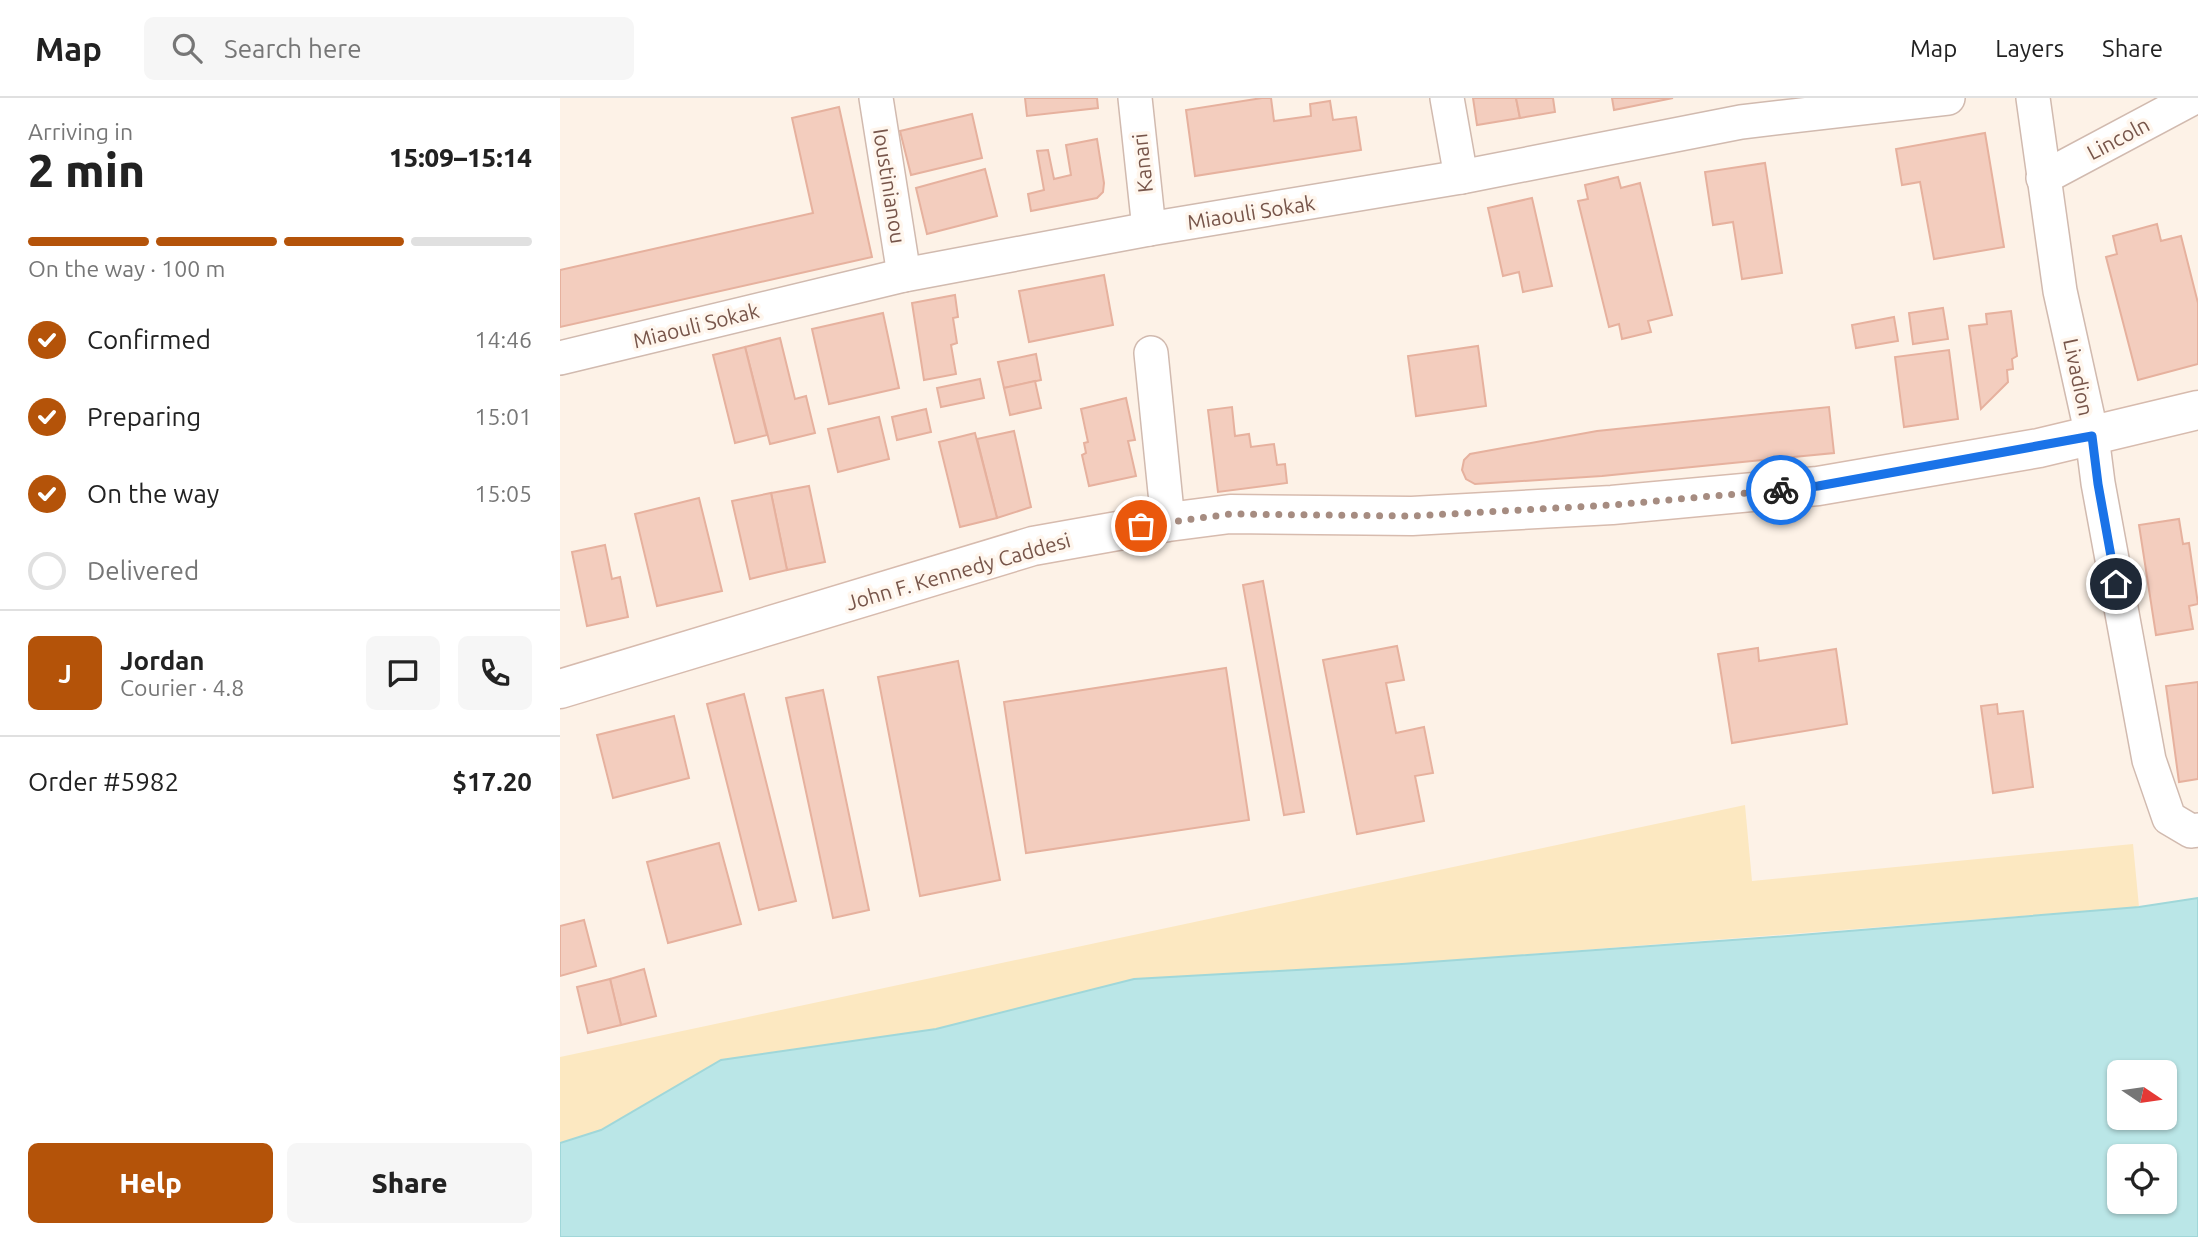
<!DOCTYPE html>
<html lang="en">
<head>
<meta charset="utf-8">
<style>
	:root { --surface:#fff; --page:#f6f6f6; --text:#222; --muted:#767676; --line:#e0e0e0; --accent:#b45309 }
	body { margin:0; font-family:Ubuntu,sans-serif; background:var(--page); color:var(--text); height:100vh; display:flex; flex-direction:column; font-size:26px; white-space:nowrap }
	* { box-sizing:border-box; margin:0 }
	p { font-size:23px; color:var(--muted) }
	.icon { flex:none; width:38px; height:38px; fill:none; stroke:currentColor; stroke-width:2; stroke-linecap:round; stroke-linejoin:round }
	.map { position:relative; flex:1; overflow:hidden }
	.panel { display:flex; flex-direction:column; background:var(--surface); width:560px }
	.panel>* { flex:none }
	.needle { width:46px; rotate:103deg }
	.fabs { position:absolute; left:1547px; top:962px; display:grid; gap:14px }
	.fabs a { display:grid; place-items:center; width:70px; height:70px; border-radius:10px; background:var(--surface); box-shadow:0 2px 5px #0004; font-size:35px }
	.pin { position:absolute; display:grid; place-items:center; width:60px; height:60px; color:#fff; margin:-30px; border:4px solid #fff; border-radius:50%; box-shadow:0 2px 7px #0007 }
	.courier { position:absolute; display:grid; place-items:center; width:70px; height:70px; margin:-35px; border:5px solid #1a73e8; border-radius:50%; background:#fff; color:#222; box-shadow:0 2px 9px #0007 }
	.overview em { font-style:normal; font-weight:800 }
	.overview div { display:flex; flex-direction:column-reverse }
	.overview { display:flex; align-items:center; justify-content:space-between; height:119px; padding:0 28px }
	h1 { font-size:46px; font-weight:800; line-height:52px }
	.bar { display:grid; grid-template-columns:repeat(4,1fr); gap:10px 7px; align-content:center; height:84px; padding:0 28px }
	.bar i { height:9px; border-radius:5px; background:var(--line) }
	.bar .active { background:var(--accent) }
	.bar p { grid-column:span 4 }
	.line { display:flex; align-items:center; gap:18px; padding:0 28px; border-top:2px solid var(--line) }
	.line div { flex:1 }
	.round { display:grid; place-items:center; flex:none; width:74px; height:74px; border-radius:10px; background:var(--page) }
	ol { padding:0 28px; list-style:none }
	li { display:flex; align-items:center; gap:21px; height:77px }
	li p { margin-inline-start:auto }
	li .icon { padding:7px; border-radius:50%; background:var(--accent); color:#fff; stroke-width:4 }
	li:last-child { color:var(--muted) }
	li i { width:38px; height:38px; border:4px solid var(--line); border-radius:50% }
	.button { display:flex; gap:14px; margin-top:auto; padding:14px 28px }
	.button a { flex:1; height:80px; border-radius:10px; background:var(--accent); color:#fff; font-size:28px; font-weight:800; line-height:80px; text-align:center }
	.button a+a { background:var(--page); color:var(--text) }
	header { display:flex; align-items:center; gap:42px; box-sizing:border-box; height:98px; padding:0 35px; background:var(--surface); border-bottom:2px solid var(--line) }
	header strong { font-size:33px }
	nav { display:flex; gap:38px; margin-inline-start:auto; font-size:24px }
	.search { width:490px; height:63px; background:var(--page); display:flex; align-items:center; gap:18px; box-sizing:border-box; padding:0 24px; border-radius:10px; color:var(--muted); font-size:26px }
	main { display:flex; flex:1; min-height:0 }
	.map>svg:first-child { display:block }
	.sand { fill:#fce8c1 }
	.water { fill:#bae6e7; stroke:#a0d7d9; stroke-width:2; fill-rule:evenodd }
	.building { fill:#f3cdbe; stroke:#e6b19e; stroke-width:2 }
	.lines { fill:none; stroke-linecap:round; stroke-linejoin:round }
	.street-casing { stroke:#d1baaf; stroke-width:36 }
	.secondary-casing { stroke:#d7bbae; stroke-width:41 }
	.street { stroke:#fff; stroke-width:33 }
	.secondary { stroke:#fff; stroke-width:38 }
	.done { stroke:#a68c81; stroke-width:7; stroke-dasharray:0 12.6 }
	.route { stroke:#1a73e8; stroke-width:9 }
	.labels { text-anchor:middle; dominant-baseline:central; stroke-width:7; stroke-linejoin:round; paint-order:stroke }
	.street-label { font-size:21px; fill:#77554a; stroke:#fff6ed }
</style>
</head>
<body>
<header>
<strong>Map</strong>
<div class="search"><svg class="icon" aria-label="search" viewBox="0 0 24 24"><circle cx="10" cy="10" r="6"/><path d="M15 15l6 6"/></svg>Search here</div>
<nav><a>Map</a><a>Layers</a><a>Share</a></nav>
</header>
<main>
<section class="panel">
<div class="overview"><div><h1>2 min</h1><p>Arriving in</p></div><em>15:09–15:14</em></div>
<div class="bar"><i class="active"></i><i class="active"></i><i class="active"></i><i></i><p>On the way · 100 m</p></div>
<ol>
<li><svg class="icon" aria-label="check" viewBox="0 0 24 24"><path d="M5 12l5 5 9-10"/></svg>Confirmed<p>14:46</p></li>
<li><svg class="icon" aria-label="check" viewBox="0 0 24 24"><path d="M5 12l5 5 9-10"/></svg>Preparing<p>15:01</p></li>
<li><svg class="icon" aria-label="check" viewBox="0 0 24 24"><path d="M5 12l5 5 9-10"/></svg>On the way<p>15:05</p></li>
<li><i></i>Delivered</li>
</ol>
<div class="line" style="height:126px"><b class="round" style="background:var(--accent);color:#fff">J</b><div><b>Jordan</b><p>Courier · 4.8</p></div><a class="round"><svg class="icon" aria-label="chat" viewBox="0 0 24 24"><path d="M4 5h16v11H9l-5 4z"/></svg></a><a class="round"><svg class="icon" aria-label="phone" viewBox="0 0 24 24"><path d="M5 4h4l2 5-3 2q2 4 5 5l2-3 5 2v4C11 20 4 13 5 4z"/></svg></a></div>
<div class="line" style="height:91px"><div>Order #5982</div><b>$17.20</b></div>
<div class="button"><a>Help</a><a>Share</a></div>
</section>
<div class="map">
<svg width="1638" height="1139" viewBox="0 0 1638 1139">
	<rect width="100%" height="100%" fill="#fdf2e7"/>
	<!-- sand -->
	<polygon class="sand" points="1185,707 1192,783 1573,746 1579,809 842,866 574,881 376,931 161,962 41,1032 0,1045 0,959"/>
	<!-- water -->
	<path class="water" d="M 1638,800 L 1638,1139 L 0,1139 L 0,1045 L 41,1032 L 161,962 L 376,931 L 574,881 L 842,866 L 1228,838 L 1579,809 ZM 1559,975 L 1605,975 L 1605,1020 L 1559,1020 ZM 1559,1059 L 1605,1059 L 1605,1104 L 1559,1104 Z"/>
	<!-- building -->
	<g class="building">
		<polygon points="465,0 537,0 538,10 467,18"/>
		<polygon points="702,0 711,0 714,23 751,18 750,6 770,3 773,22 796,19 801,52 635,78 626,12"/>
		<polygon points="913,0 956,0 960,20 917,27"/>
		<polygon points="956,0 993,0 995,14 960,20"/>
		<polygon points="1052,0 1113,0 1054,12"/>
		<polygon points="279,9 312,159 0,229 0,172 253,115 232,20"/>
		<polygon points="412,16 422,60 351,77 340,33"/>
		<polygon points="1425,35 1444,149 1374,161 1360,84 1342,87 1336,51"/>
		<polygon points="537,41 544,85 543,94 537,100 471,113 468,96 484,92 477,53 488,52 494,81 511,77 506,47"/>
		<polygon points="1205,65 1222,175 1182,181 1173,124 1153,127 1145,74"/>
		<polygon points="425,71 437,118 367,136 356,90"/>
		<polygon points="1058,79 1061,90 1080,85 1112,217 1088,223 1091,234 1062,241 1059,226 1049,229 1018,103 1028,101 1025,87"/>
		<polygon points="972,100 992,188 963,194 959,174 943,178 928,110"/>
		<polygon points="1597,126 1601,143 1621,138 1638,205 1638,266 1578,282 1546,159 1557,156 1553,138"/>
		<polygon points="544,177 553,227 469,244 459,193"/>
		<polygon points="395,197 398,219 393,220 397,245 391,247 396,276 364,282 352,205"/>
		<polygon points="1383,210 1388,241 1353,246 1349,215"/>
		<polygon points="1451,213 1457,258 1452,261 1453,271 1447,272 1448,284 1421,311 1409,228 1427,226 1426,216"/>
		<polygon points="323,215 339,290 269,306 252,231"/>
		<polygon points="1334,219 1338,243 1296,250 1292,227"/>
		<polygon points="220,240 235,301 246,298 255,335 210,346 185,249"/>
		<polygon points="918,248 926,308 856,318 848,258"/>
		<polygon points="185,249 207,337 175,345 153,257"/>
		<polygon points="1389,252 1398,321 1344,329 1335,259"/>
		<polygon points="476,256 481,282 444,290 438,264"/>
		<polygon points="420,281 424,300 381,309 377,290"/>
		<polygon points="475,283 481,310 450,317 444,290"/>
		<polygon points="566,300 575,342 568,343 576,378 529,388 522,357 526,355 524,345 528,344 521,311"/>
		<polygon points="672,309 675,338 689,336 691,349 714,346 717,367 725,366 727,385 658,394 648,312"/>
		<polygon points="1269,309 1274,355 1042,378 915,386 906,381 902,372 904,362 910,356 1037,333"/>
		<polygon points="366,311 371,334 337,342 332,319"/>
		<polygon points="319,319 329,361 278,374 268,331"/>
		<polygon points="454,333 471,409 437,420 417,341"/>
		<polygon points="415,335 437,420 400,429 379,344"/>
		<polygon points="249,388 265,464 227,472 211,395"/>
		<polygon points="211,395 227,472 190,481 172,403"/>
		<polygon points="139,400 162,493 97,508 75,416"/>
		<polygon points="1619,421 1623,446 1629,445 1638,506 1629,508 1633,531 1596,537 1579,427"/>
		<polygon points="45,447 52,481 60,479 68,519 27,528 12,454"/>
		<polygon points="703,483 744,714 724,717 683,487"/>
		<polygon points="837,548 844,582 826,585 836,635 864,629 873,675 855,678 864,723 797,736 763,562"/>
		<polygon points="1198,550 1199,563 1276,551 1287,626 1172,645 1158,556"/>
		<polygon points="398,563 440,782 360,798 318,579"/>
		<polygon points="666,570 689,722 466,755 444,604"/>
		<polygon points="1638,584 1638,681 1619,684 1606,588"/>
		<polygon points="263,592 309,812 273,820 226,600"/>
		<polygon points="184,596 236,803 199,812 147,606"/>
		<polygon points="1437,606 1438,616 1463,613 1473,689 1433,695 1421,608"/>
		<polygon points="114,618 129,680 53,700 37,637"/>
		<polygon points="159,745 181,826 108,845 87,764"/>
		<polygon points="24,822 36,868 0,878 0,828"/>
		<polygon points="84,871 96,918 61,927 50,881"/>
		<polygon points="50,881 61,927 28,935 17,889"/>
	</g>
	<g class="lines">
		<defs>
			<g id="street">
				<polyline points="316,0 344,177"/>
				<polyline points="575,0 589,131"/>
				<polyline points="887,0 901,79"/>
				<polyline points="1473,0 1500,193 1532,338 1538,385 1589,662 1609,720 1631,733 1638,732"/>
				<polyline points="1483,80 1633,0"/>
				<polyline points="591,255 608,424"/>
				<polyline points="0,260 344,177 589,131 901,79 1181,24 1388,0"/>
			</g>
			<polyline id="secondary" points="0,591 473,448 608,424 670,416 852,418 1052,407 1258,388 1479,350 1638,312"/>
		</defs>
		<!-- street casing -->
		<use href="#street" class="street-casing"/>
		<!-- secondary casing -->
		<use href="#secondary" class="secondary-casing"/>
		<!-- street -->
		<use href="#street" class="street"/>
		<!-- secondary -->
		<use href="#secondary" class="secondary"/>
	</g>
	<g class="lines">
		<!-- done -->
		<polyline class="done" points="581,428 670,416 852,418 1052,407 1221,392"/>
		<!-- route -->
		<polyline class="route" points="1221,392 1258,388 1532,338 1538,386 1556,486"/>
	</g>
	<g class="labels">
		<!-- street labels -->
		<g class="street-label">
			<text transform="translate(1558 40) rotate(-28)">Lincoln</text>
			<text transform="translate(582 65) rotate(-96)">Kanari</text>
			<text transform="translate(330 88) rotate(81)">Ioustinianou</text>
			<text transform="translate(691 114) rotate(-9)">Miaouli Sokak</text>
			<text transform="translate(136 227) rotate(-14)">Miaouli Sokak</text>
			<text transform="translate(1519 279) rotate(78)">Livadion</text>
			<text transform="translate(398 473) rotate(-16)">John F. Kennedy Caddesi</text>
		</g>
	</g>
</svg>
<div class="fabs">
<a><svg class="needle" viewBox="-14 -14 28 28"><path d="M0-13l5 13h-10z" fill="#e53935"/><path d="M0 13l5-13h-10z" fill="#767676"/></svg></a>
<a><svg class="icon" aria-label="locate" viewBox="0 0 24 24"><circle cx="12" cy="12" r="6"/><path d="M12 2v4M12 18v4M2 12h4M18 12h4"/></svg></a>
</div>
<div class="pin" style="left:581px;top:428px;background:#ea580c"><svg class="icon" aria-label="bag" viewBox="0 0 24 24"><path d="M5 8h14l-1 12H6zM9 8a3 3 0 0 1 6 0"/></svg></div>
<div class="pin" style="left:1556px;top:486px;background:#1f2937"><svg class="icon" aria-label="home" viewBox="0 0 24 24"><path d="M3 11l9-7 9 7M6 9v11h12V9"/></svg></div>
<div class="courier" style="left:1221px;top:392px"><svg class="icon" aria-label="bike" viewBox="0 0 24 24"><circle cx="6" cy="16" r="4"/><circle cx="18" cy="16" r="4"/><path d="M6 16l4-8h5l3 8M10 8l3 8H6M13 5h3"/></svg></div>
</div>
</main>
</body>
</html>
